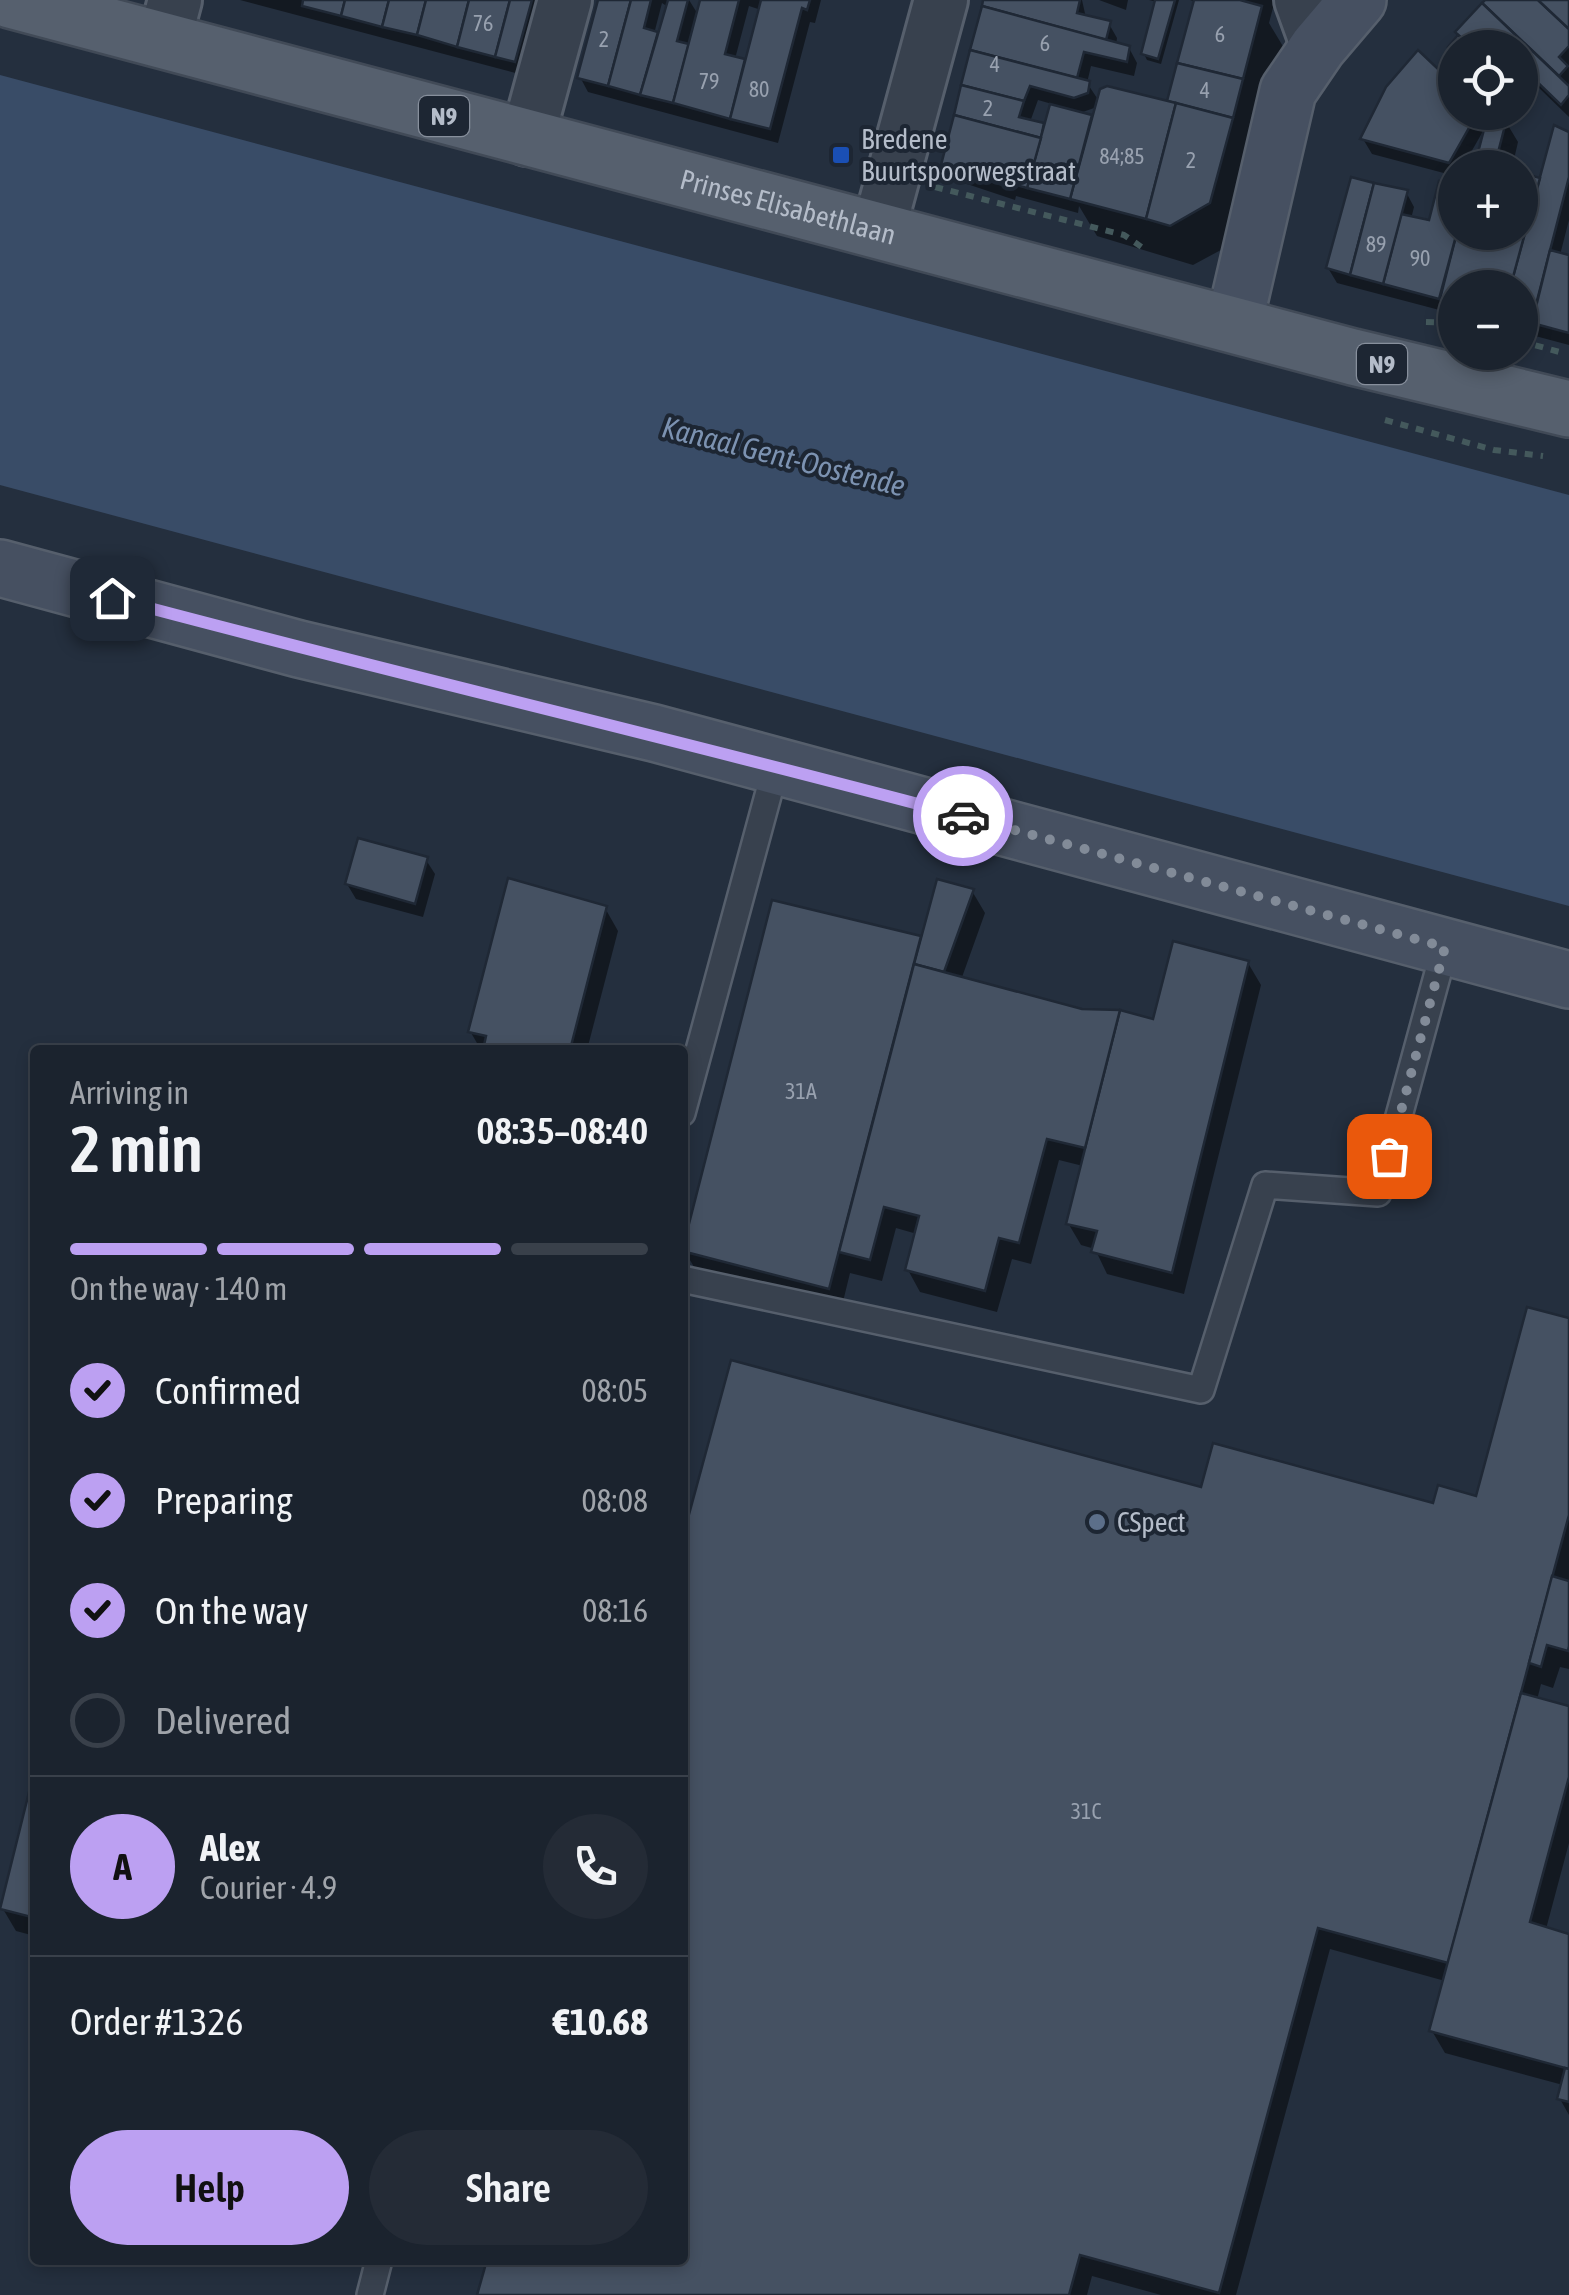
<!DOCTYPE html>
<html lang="en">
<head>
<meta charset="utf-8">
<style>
	:root { --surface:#1b232e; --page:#242b36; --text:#f1f3f6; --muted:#a0a4aa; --line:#39404a; --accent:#bca0f2 }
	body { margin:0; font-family:"Asap Condensed",sans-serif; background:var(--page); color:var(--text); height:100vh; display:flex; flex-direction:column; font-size:38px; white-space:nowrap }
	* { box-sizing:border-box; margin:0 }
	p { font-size:32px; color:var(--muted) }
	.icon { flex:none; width:55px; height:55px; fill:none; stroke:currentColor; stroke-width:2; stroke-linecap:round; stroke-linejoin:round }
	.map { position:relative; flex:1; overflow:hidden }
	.panel { position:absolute; left:30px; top:1045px; width:658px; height:1220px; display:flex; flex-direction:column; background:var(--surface); border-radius:10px; box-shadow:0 5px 15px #0003,0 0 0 2px var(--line) }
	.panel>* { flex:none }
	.controls { position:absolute; left:1438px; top:30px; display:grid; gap:20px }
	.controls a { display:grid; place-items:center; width:100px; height:100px; border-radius:50%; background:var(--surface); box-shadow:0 5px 15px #0003,0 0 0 2px var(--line); font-size:50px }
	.pin { position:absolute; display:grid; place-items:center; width:85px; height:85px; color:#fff; margin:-42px; border-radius:20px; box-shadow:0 5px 15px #0006 }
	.courier { position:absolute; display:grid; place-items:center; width:100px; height:100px; margin:-50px; border:8px solid #bca0f2; border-radius:50%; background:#fff; color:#222; box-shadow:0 2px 12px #0007 }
	.head em { font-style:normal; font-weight:600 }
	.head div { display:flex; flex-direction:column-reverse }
	.head { display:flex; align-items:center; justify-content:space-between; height:170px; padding:0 40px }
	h1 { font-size:65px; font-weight:600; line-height:75px }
	.bar { display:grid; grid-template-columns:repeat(4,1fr); gap:15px 10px; align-content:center; height:120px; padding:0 40px }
	.bar i { height:12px; border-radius:8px; background:var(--line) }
	.bar .on { background:var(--accent) }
	.bar p { grid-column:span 4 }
	.line { display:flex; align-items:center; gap:25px; padding:0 40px; border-top:2px solid var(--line) }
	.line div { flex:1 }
	.round { display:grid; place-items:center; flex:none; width:105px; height:105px; border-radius:52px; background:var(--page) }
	ol { padding:0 40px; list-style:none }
	li { display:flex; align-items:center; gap:30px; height:110px }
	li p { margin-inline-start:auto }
	li .icon { padding:10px; border-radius:50%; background:var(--accent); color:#111; stroke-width:4 }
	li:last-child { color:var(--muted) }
	li i { width:55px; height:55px; border:5px solid var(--line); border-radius:50% }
	.primary-button { display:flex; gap:20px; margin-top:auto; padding:20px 40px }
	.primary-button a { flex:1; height:115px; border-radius:60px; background:var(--accent); color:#111; font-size:40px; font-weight:600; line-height:115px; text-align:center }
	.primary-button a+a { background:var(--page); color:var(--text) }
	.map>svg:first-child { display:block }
	.water { fill:#394c67 }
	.shadow { fill:#0007; fill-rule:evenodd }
	.building { fill:#455162; stroke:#1f2835; stroke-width:2.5 }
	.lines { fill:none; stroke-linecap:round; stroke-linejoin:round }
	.lane-casing { stroke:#565f6c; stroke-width:30 }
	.street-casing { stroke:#565f6c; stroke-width:58 }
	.secondary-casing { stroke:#565f6c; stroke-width:60 }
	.primary-casing { stroke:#414a57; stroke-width:60 }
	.path { stroke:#44595c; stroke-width:6; stroke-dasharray:8 8; stroke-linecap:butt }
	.lane { stroke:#38414e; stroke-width:25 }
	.street { stroke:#38414e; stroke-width:52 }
	.secondary { stroke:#465061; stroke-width:55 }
	.primary { stroke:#56606e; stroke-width:55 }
	.done { stroke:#828b98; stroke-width:10; stroke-dasharray:0 18 }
	.route { stroke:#bca0f2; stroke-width:12 }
	.transit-dot { fill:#1a4fb4; stroke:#1d2633; stroke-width:4 }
	.service-dot { fill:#5c6f8a; stroke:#1d2633; stroke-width:4 }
	.labels { text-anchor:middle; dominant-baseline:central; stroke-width:8; stroke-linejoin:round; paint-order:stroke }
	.number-label { font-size:22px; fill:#98a1af }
	.shield { fill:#1d2633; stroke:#878f9c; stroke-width:2.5 }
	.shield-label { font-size:25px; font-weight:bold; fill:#b4bcc9 }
	.poi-label { font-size:28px; fill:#b4bcc9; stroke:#1d2633; text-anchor:start }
	.street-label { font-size:28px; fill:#b4bcc9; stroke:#1d2633 }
	.water-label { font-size:30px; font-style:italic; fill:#7c92b1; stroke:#1d2633 }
</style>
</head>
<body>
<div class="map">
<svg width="1569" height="2295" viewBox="0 0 1569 2295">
	<rect width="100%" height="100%" fill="#242f3e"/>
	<!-- water -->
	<polygon class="water" points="0,75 1569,495 1569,906 0,485"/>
	<!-- shadow -->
	<g class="shadow">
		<polygon points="240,0 543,0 523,75"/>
		<path d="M 601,0 L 689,0 L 699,16 L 703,0 L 821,0 L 815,23 L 810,22 L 778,143 L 588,92 L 580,77 ZM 662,3 L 668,7 L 659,35 L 654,34 ZM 749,6 L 761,10 L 747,62 L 735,59 Z"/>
		<path d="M 986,0 L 1082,0 L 1086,18 L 1109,24 L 1117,38 L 1116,45 L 1129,48 L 1137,63 L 1134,76 L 1091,66 L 1087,83 L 1099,101 L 1169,104 L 1196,2 L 1190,0 L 1275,0 L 1269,23 L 1284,48 L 1232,244 L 1193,265 L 1097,236 L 1079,206 L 1078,213 L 1016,196 L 1015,200 L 952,179 L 944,164 ZM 1038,100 L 1052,104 L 1046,126 L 1030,122 ZM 1097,107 L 1093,122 L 1077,114 Z"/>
		<polygon points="1099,0 1128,0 1126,10"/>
		<polygon points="1149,0 1179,0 1161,64 1147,60 1144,54 1157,2"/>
		<polygon points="1488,0 1569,0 1569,117 1536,85 1523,100 1520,97 1520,48 1455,48 1455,54 1451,47 1461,37 1458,32"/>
		<polygon points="1455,88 1455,112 1479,112 1488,126 1490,117 1486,112 1512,112 1509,127 1518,142 1512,168 1477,168 1486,126 1462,168 1455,168 1455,176 1372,154 1363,139"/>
		<polygon points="1556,128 1569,132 1569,220 1560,255 1569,257 1569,345 1520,332 1520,288 1455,288 1455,320 1448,308 1447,312 1337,283 1328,268 1406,192 1414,207 1411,219 1455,232 1520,232 1520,175 1542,181"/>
		<polygon points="426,860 435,874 423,917 356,899 347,884"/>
		<polygon points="938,882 972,891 985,913 961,980 1081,1012 1119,1013 1154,1022 1248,963 1261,985 1184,1294 1107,1274 1095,1249 1081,1245 1068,1223 1083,1166 1059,1160 1031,1264 1012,1259 997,1312 920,1292 908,1270 917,1234 896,1228 882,1281 850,1273 841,1310 697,1272 684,1250 774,903 920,941"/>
		<polygon points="605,908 618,931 587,1050 481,1050 470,1031"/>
		<polygon points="1569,1321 1569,1669 1560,1667 1553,1688 1541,1684 1537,1700 1569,1708 1569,1843 1546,1929 1569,1936 1569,2115 1560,2099 1563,2085 1445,2053 1432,2031 1445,1981 1330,1949 1236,2295 1161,2295 1092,2276 1087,2295 480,2295 489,2260 682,2260 1203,1491 1435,1506 1478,1499"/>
		<polygon points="35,1781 35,1936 16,1931 3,1909"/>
	</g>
	<!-- building -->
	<g class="building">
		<polygon points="303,0 345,0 341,16 302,6"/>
		<polygon points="345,0 389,0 382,27 341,16"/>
		<polygon points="389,0 426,0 417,35 382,27"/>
		<polygon points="426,0 469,0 457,47 417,35"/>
		<polygon points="469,0 510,0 495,57 457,47"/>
		<polygon points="510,0 532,0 515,62 495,57"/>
		<polygon points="598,0 631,0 608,86 577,78"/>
		<polygon points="631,0 651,0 644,28 658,32 640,95 608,86"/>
		<polygon points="668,0 688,0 677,41 689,44 673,103 640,95"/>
		<polygon points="700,0 739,0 725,54 745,59 730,119 673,103"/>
		<polygon points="761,0 810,0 807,10 802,8 770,129 730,119"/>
		<polygon points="983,0 1080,0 1077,13 1111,21 1106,40 982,6"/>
		<polygon points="1155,0 1175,0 1158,59 1141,54"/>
		<polygon points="1194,0 1240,0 1262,6 1243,79 1177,63"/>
		<polygon points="1485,0 1538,0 1569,29 1569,46 1559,57 1568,66 1559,76 1482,3"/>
		<polygon points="1538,0 1569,0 1569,29"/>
		<polygon points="1482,3 1569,86 1569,95 1561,105 1527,72 1520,80 1520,48 1472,48 1455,32"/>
		<polygon points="982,6 1130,46 1127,62 1084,52 1077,78 970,50"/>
		<polygon points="1458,35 1472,48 1455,48 1455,53 1448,47"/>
		<polygon points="970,50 1090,81 1088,93 1074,98 1030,86 1024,101 961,85"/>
		<polygon points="1418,50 1455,85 1455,112 1478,112 1449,163 1360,139 1386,87"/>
		<polygon points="1177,63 1243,79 1233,118 1167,101"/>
		<polygon points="961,85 1024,101 1019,117 1044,123 1041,138 954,115"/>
		<polygon points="1107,86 1176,103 1146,219 1070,199 1100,89"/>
		<polygon points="1176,103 1233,118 1210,203 1170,226 1146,219"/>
		<polygon points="1050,104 1092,115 1070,199 1027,188"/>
		<polygon points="1488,114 1507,118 1494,168 1474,168"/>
		<polygon points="954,115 1041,138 1027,188 1009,183 1008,187 941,165"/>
		<polygon points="1554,125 1569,132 1569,177 1531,324 1520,321 1520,288 1510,288"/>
		<polygon points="1520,172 1540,178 1510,288 1455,288 1455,303 1440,299 1457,232 1520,232"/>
		<polygon points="1351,177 1374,183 1350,275 1326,268"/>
		<polygon points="1439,181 1455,185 1457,232 1439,299 1383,284 1401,214 1429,220"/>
		<polygon points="1374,183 1408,190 1383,284 1350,275"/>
		<polygon points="1550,250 1569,255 1569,333 1532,323"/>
		<polygon points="358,838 428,857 415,904 345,884"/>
		<polygon points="508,878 607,906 570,1050 483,1050 486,1036 468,1032"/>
		<polygon points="937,879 974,889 944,972 914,964"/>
		<polygon points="772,900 921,936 829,1289 682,1251"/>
		<polygon points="1173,941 1249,961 1172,1273 1091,1252 1097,1231 1066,1224 1120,1010 1153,1019"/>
		<polygon points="914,964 1082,1009 1120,1010 1085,1148 1047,1139 1019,1243 999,1238 985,1291 905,1270 919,1216 884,1207 870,1260 839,1252"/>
		<polygon points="1527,1307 1569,1318 1569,1515 1448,1963 1318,1928 1219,2293 1080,2255 1069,2295 477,2295 487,2260 682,2260 682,1540 731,1360 1201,1487 1213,1443 1433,1503 1438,1485 1476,1496"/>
		<polygon points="1552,1576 1569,1581 1569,1646 1568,1651 1547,1645 1541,1667 1529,1663"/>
		<polygon points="1521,1693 1569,1706 1569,1777 1530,1922 1569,1934 1569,2069 1429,2031"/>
		<polygon points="35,1768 35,1918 0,1909"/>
		<polygon points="1565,2068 1569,2069 1569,2102 1557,2099"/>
	</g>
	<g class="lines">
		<defs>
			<g id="lane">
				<polyline points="682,1113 776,766"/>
				<polyline points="682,1279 1201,1390 1265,1185 1378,1193 1445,947"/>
				<polyline points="370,2295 379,2260"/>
			</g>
			<g id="street">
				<polyline points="1301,0 1318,47"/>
				<polyline points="164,41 175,0"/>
				<polyline points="527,139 565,0"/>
				<polyline points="879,228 941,0"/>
			</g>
			<g id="secondary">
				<polyline points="1234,324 1288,91 1318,47 1358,0"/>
				<polyline points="0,568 299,649 654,733 1569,980"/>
			</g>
			<g id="primary">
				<path id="s1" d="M 10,0 L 1353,357 L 1569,409"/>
			</g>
		</defs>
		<!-- lane casing -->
		<use href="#lane" class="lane-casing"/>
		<!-- street casing -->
		<use href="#street" class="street-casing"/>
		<!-- secondary casing -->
		<use href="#secondary" class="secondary-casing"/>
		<!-- primary casing -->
		<use href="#primary" class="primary-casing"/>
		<!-- path -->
		<g class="path">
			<polyline points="935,187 1124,235 1143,248"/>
			<polyline points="1426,322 1455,323"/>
			<polyline points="1520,341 1563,353"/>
			<polyline points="1385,420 1494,450 1543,456"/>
		</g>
		<!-- lane -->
		<use href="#lane" class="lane"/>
		<!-- street -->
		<use href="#street" class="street"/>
		<!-- secondary -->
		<use href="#secondary" class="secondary"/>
		<!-- primary -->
		<use href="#primary" class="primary"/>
	</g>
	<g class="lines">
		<!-- done -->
		<polyline class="done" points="963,816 1445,947 1389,1156"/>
		<!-- route -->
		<path class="route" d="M 112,598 C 395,674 680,740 963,816"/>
	</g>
	<!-- markers -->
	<rect class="transit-dot" x="831" y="145" width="20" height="20" rx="5"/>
	<circle class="service-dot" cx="1097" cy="1522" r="10"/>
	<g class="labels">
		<!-- number labels -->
		<g class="number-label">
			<text x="483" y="23">76</text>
			<text x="1220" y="34">6</text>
			<text x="604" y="39">2</text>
			<text x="1045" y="43">6</text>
			<text x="995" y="64">4</text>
			<text x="709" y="81">79</text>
			<text x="759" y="89">80</text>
			<text x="1205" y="90">4</text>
			<text x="988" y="108">2</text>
			<text x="1122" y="156">84;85</text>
			<text x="1191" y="160">2</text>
			<text x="1376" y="244">89</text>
			<text x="1420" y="258">90</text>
			<text x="801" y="1091">31A</text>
			<text x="1086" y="1811">31C</text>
		</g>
		<!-- shield labels -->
		<g class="shield">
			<rect x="419" y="96" width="50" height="40" rx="8"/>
			<rect x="1357" y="344" width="50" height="40" rx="8"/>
		</g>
		<g class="shield-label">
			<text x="444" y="116">N9</text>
			<text x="1382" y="364">N9</text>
		</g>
		<!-- poi labels -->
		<g class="poi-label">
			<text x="861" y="139">Bredene<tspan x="861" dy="32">Buurtspoorwegstraat</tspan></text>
			<text x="1117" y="1522">CSpect</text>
		</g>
		<!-- street labels -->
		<g class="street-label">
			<text stroke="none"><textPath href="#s1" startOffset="805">Prinses Elisabethlaan</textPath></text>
		</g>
		<!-- water labels -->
		<g class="water-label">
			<text transform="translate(784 456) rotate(14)">Kanaal Gent-Oostende</text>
		</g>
	</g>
</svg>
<div class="controls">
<a><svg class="icon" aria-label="locate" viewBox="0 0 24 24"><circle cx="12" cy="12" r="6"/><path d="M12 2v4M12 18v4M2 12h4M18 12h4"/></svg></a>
<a>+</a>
<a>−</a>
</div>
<div class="pin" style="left:1389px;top:1156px;background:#ea580c"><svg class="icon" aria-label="bag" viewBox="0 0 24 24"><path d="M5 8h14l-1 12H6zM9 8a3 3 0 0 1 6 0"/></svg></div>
<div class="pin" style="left:112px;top:598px;background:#1f2937"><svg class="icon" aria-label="home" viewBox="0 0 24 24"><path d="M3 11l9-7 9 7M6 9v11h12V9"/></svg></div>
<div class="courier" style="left:963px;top:816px"><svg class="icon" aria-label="car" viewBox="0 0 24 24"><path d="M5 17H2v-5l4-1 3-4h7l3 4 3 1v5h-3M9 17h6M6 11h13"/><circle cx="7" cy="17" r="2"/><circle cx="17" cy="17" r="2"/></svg></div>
<section class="panel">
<div class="head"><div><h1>2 min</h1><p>Arriving in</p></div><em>08:35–08:40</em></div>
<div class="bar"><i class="on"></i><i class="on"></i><i class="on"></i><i></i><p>On the way · 140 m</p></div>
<ol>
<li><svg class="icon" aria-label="check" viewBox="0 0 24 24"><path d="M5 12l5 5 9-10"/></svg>Confirmed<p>08:05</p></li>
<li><svg class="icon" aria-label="check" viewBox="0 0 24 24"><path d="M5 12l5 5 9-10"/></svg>Preparing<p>08:08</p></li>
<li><svg class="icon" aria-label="check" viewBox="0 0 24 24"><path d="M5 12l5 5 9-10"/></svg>On the way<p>08:16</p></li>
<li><i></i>Delivered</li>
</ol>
<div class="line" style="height:180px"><b class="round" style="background:var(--accent);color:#111">A</b><div><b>Alex</b><p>Courier · 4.9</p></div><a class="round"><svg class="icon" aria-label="phone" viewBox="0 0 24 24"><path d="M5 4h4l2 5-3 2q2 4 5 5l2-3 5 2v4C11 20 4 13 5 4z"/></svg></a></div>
<div class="line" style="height:130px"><div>Order #1326</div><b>€10.68</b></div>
<div class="primary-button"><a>Help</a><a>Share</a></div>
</section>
</div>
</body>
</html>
